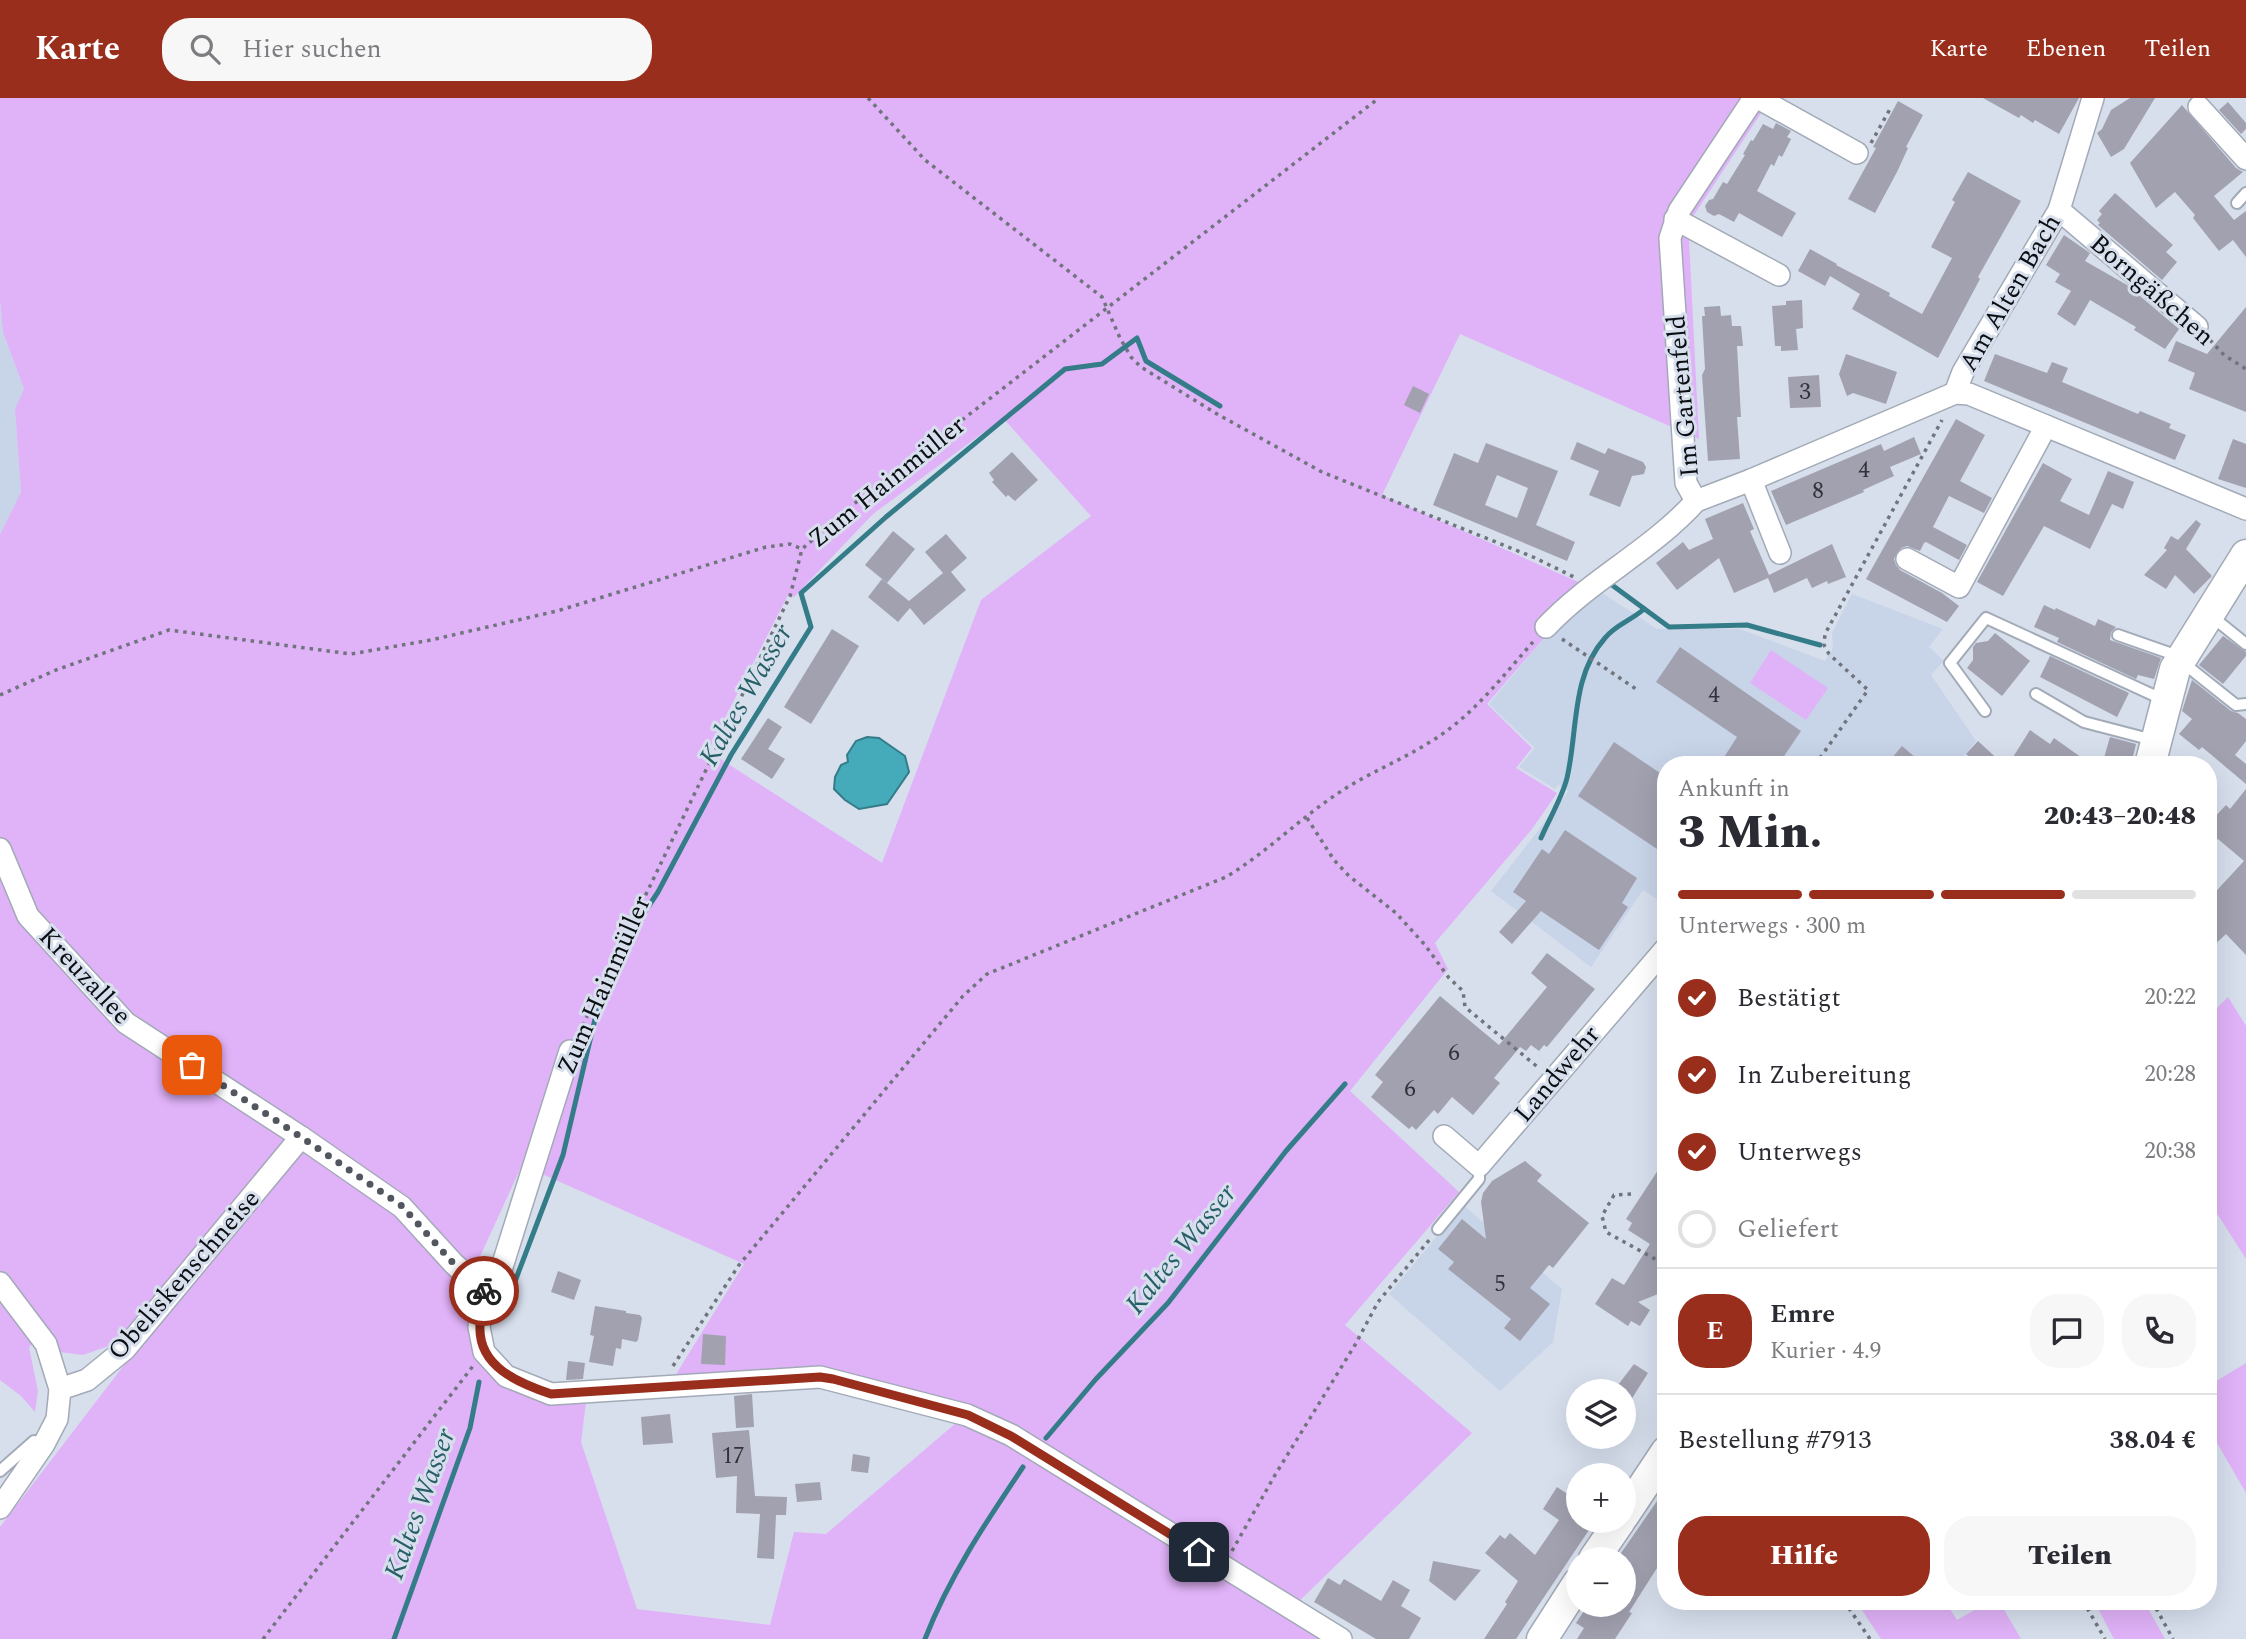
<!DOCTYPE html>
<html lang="de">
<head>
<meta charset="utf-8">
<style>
	:root { --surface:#fff; --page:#f7f7f7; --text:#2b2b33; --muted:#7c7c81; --line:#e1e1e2; --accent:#982e1b }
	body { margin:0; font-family:Spectral,serif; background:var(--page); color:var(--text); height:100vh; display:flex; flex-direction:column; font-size:26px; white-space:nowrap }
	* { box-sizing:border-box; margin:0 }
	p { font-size:23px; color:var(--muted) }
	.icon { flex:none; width:38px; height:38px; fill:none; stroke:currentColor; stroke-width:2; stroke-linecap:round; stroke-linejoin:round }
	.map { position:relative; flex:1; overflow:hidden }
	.details { position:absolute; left:1657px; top:658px; width:560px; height:854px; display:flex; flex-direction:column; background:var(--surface); border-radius:28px; box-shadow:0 7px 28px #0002 }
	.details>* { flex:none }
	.tools { position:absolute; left:1566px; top:1281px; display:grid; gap:14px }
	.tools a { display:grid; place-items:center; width:70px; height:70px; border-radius:50%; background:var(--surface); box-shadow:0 7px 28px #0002; font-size:35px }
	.pin { position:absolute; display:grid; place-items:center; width:60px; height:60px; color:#fff; margin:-30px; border-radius:14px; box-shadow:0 4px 10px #0006 }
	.courier { position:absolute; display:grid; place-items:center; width:70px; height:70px; margin:-35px; border:5px solid #982e1b; border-radius:50%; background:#fff; color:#222; box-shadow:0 2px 9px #0007 }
	.headline em { font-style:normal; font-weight:800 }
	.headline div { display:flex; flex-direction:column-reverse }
	.headline { display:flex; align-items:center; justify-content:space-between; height:119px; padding:0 21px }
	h1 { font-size:46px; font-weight:800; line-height:52px }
	.bar { display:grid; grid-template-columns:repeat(4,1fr); gap:10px 7px; align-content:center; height:84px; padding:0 21px }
	.bar i { height:9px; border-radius:5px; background:var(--line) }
	.bar .selected { background:var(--accent) }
	.bar p { grid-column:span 4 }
	.line { display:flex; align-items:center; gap:18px; padding:0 21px; border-top:2px solid var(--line) }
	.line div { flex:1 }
	.round { display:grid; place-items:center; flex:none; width:74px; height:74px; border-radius:28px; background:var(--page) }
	ol { padding:0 21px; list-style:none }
	li { display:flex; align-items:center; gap:21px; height:77px }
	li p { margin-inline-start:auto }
	li .icon { padding:7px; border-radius:50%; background:var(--accent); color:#fff; stroke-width:4 }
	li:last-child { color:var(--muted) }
	li i { width:38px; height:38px; border:4px solid var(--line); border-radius:50% }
	.cta { display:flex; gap:14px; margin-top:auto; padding:14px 21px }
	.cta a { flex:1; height:80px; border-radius:28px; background:var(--accent); color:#fff; font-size:28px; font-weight:800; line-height:80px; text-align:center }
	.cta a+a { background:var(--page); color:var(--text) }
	header { display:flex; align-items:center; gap:42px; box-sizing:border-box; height:98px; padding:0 35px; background:var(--accent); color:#fff }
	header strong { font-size:33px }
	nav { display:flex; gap:38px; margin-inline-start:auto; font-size:24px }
	.search { width:490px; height:63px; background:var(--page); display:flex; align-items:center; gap:18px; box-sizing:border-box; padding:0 24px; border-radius:28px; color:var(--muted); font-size:26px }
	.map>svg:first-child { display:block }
	.built { fill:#c8d4e8 }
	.green { fill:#e0b2f8; fill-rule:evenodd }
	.water { fill:#45abba; stroke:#347c88; stroke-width:2 }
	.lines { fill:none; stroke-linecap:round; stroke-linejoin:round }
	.stream { stroke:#347c88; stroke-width:5 }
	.building { fill:#a2a1b0; fill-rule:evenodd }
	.lane-casing { stroke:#a2aab7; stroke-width:14 }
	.street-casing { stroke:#a2aab7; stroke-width:24 }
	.secondary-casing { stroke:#a2aab7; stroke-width:33 }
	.path { stroke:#6f747d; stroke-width:3.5; stroke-dasharray:3.5 5; stroke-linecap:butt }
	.lane { stroke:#fff; stroke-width:10 }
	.street { stroke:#fff; stroke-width:21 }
	.secondary { stroke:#fff; stroke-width:30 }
	.done { stroke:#52575f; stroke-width:7; stroke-dasharray:0 12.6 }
	.route { stroke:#982e1b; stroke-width:9 }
	.labels { text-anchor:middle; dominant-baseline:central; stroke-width:6; stroke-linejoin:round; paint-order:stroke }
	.number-label { font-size:23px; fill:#31333a }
	.street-label { font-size:26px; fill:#0b0e12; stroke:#d7dfed }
	.water-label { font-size:28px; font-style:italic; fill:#275f67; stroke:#d7dfed }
</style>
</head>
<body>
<header>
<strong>Karte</strong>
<div class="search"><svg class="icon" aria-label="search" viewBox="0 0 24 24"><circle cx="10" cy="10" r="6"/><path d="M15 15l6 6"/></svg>Hier suchen</div>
<nav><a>Karte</a><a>Ebenen</a><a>Teilen</a></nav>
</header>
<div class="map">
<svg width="2246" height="1541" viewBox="0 0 2246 1541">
	<rect width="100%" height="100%" fill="#d7dfed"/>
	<!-- built -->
	<g class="built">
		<polygon points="0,202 3,234 24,291 15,311 21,394 0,437"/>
		<polygon points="1601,494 1657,531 1740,531 1825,563 1833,550 1832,535 1852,496 1943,531 1929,549 1944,563 1931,577 1976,643 1956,667 1666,667 1666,807 1643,792 1591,869 1491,793 1569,693 1559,687 1555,691 1519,669 1535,650 1489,606 1550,533"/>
		<polygon points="1463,1107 1562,1191 1553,1244 1500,1293 1389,1196"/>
	</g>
	<!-- green -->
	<g class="green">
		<path d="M 0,0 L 1771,0 L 1694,117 L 1689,141 L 1699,341 L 1460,236 L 1382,397 L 1601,494 L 1550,533 L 1487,606 L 1485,604 L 1532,650 L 1516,670 L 1557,695 L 1532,731 L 1435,845 L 1448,871 L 1350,993 L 1459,1094 L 1345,1227 L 1472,1335 L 1285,1517 L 1319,1541 L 0,1541 L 0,1429 L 134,1254 L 123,1243 L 83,1257 L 60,1254 L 46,1235 L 29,1249 L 38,1293 L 35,1314 L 21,1298 L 0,1282 L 0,437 L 21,394 L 15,311 L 24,291 L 3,234 L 0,202 ZM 1003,320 L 1091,418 L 981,502 L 882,765 L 708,653 L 788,497 L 794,499 L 873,416 ZM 522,1067 L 744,1166 L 675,1278 L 930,1298 L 970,1313 L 826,1436 L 794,1434 L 770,1527 L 637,1511 L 581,1344 L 588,1288 C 573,1287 554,1289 539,1285 C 498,1271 482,1234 462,1198 Z"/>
		<polygon points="1771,552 1828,590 1806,622 1750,585"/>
		<polygon points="2228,899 2246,928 2246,1161 2209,1103 2209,918"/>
		<polygon points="2246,1265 2246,1395 2209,1331 2208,1288"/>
		<polygon points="1856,1503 1945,1503 1957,1522 1990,1503 1999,1503 2021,1541 1881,1541"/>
		<polygon points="2094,1503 2144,1503 2165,1541 2114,1541"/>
	</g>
	<!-- water -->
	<polygon class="water" points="867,639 879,640 905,658 909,674 887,706 859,711 845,702 834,691 835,679 841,667 848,664 847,657 856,643"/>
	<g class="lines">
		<!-- stream -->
		<g class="stream">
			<polyline points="1612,487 1669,529 1747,527 1820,547"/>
			<path d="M 1541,740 C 1549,721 1562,700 1567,680 C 1578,633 1571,578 1605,540 C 1615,527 1632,522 1644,511"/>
			<polyline points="503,1215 563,1057 595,921 623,847 658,794 731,657 811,529 801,495 886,419 1065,271 1102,266 1137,240 1146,263 1220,308"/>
			<polyline points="1046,1340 1096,1281 1168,1205 1286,1053 1345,986"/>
			<polyline points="394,1541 470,1330 479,1284"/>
			<path d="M 925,1541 C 949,1479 986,1424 1023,1369"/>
		</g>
	</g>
	<!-- building -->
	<g class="building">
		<polygon points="1983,0 2079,0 2059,36 2035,22 2033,25 2021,17 2019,20"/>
		<polygon points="2130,0 2155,0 2124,51 2111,59 2097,35 2102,31 2111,12"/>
		<polygon points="1898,3 1923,17 1906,49 1908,50 1897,74 1875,115 1848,101 1876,50 1873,49"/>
		<polygon points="2228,4 2246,25 2246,31 2241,36 2219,12"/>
		<polygon points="2182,7 2236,70 2243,74 2214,98 2234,122 2246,113 2246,159 2233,142 2219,153 2193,120 2195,117 2175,94 2156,110 2130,65"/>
		<polygon points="1776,25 1791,33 1787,39 1791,41 1782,59 1779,57 1774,68 1771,66 1757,93 1796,115 1782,139 1739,115 1734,124 1719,116 1714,118 1707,114 1705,108 1709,102 1713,101 1723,84 1727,86 1745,57 1743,56 1751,42 1753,43 1763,26 1773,31"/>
		<polygon points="1968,74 2021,103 1978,179 1980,181 1938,260 1852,211 1860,196 1830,178 1825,188 1798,173 1810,151 1837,166 1836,167 1890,195 1889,198 1922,216 1952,160 1931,149 1955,104 1952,102"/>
		<polygon points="2115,95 2173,147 2166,154 2177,164 2162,182 2098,127 2100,125 2097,122 2102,116 2099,113"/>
		<polygon points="2064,137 2090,155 2085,163 2127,187 2179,231 2165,251 2134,232 2136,229 2090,202 2075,228 2057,216 2071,193 2055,184 2060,176 2046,167"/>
		<polygon points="1802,202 1803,230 1796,231 1798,252 1781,253 1781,248 1775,248 1772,208 1786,207 1786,203"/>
		<polygon points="1720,208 1721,218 1731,217 1732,228 1741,228 1743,248 1737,248 1741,319 1737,319 1740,361 1708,363 1702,277 1705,271 1702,218 1705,218 1704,209"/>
		<polygon points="2246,209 2246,314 2189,291 2195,275 2168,263 2176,243 2207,256"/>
		<polygon points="1846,256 1897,274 1886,306 1853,295 1847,298 1839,276"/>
		<polygon points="1995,256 2047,275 2052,264 2068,270 2062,284 2138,316 2140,313 2171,326 2169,330 2186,337 2175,362 1984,283"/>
		<polygon points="1819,277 1821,309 1790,310 1788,279"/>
		<polygon points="1413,288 1429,296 1420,315 1404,307"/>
		<polygon points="1956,321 1985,337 1960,383 1992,400 1984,415 1949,398 1933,429 1967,447 1959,462 1926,444 1924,445 1920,453 1907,448 1901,450 1894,461 1896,467 1900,472 1942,495 1959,508 1947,524 1866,481"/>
		<polygon points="1914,339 1921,356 1890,369 1894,378 1863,392 1864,394 1786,427 1771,393 1881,346 1884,353"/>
		<polygon points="2233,341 2246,346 2246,390 2218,381"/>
		<polygon points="1577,344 1605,356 1608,350 1643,364 1646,369 1644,376 1632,378 1620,409 1589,397 1599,373 1570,361"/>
		<path d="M 1486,345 L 1558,373 L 1536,427 L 1575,444 L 1567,463 L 1433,407 L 1454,355 L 1478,365 ZM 1497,377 L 1528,390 L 1517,420 L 1485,407 Z"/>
		<polygon points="1012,354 1038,382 1015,403 1008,397 1006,399 992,384 994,382 989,375"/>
		<polygon points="2043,365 2072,381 2060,403 2089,417 2108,373 2134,384 2123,411 2112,406 2090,451 2044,428 2003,498 1977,484"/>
		<polygon points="1743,405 1754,431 1750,433 1769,477 1832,446 1846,479 1828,486 1827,483 1812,490 1807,480 1774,495 1768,480 1734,495 1719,460 1677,492 1656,465 1683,444 1689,452 1713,441 1705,421"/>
		<polygon points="2196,422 2201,426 2186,451 2212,478 2194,496 2175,477 2166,491 2144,477 2167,452 2164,450 2171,438 2178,442"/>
		<polygon points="893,433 915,451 887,485 865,467"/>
		<polygon points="946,436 967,460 951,474 966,492 924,527 910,510 898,524 868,499 882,481 909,503 943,475 925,454"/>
		<polygon points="2044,507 2055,512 2056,510 2095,528 2098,521 2116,529 2111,534 2110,542 2161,560 2154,581 2138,577 2136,581 2057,544 2059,540 2034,529"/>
		<polygon points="832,531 859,548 811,626 784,609"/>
		<polygon points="1995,535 2030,563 2002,598 1967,570 1973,562 1973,549 1976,545 1988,543"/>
		<polygon points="2223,538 2246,554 2246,558 2223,586 2199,567"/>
		<polygon points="1680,549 1801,633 1778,667 1719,667 1737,639 1656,584"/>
		<polygon points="2050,558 2129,595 2117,619 2040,579"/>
		<polygon points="2192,582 2231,613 2238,615 2246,621 2246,643 2235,657 2246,666 2246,686 2202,649 2199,652 2179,636 2192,621 2182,613"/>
		<polygon points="768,620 782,629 768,651 785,661 772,681 741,661"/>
		<polygon points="2030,632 2050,646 2054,640 2092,667 2008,667"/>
		<polygon points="2110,639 2136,646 2131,667 2102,667"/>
		<polygon points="1978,643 2004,667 1978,667 1966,656"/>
		<polygon points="1614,644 1666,679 1666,757 1578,698"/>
		<polygon points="1902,648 1924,667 1886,667"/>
		<polygon points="2246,691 2246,857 2226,836 2208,853 2208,802 2244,763 2218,741 2208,753 2208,726 2226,707 2230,711"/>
		<polygon points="1565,732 1637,780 1622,805 1628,809 1599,852 1541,813 1512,846 1499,834 1526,803 1513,794 1542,751 1549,756"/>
		<polygon points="1547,855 1595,891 1547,949 1544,947 1539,953 1531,947 1526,953 1520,949 1494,980 1500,985 1473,1017 1452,999 1438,1016 1434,1012 1416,1032 1412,1028 1409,1031 1371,999 1383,984 1375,977 1440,898 1499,947 1547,889 1531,875"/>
		<polygon points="1666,1060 1666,1172 1660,1181 1663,1194 1638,1204 1650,1212 1640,1228 1631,1223 1628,1228 1595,1206 1612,1180 1624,1187 1650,1146 1628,1132 1632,1125 1626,1121"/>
		<polygon points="1525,1063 1542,1077 1537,1083 1589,1125 1553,1170 1549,1167 1530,1190 1550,1206 1520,1243 1504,1230 1511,1221 1448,1171 1454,1164 1438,1151 1462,1121 1486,1141 1481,1104 1483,1095 1492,1083"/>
		<polygon points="558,1173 581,1182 574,1202 551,1194"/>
		<polygon points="595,1208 626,1213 626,1215 640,1217 642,1220 638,1242 636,1244 622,1241 621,1251 616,1250 613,1268 589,1264 594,1238 590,1237"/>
		<polygon points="703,1236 726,1238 725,1267 701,1266"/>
		<polygon points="568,1263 585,1265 583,1281 566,1282"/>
		<polygon points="1634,1266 1648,1275 1624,1313 1624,1293 1618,1293 1620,1288 1618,1287"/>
		<polygon points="752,1296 754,1329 736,1330 734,1298"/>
		<polygon points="670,1316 673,1345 643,1347 641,1319"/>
		<polygon points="749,1332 755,1398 787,1399 786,1417 776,1417 774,1461 757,1460 760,1416 736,1415 737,1378 716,1380 712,1335"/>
		<polygon points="853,1356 870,1359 868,1375 851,1373"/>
		<polygon points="820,1384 822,1402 797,1404 795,1386"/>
		<polygon points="1557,1389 1578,1403 1578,1423 1595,1423 1516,1541 1484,1541 1507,1506 1505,1504 1518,1483 1485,1455 1500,1437 1505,1441 1510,1435 1535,1457 1559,1422 1543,1411"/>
		<polygon points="1666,1390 1666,1448 1660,1457 1664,1459 1629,1514 1632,1515 1615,1541 1577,1541 1584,1530 1576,1525 1588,1507 1624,1507 1624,1461 1617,1461"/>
		<polygon points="1433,1463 1481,1472 1455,1503 1429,1483"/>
		<polygon points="1328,1480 1340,1487 1344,1481 1381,1503 1393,1482 1410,1492 1401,1508 1421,1520 1409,1541 1376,1541 1314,1504"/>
	</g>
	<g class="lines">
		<defs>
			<g id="lane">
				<polyline points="2237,105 2246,95"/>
				<polyline points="2210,517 2246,546"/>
				<polyline points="2118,537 2178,558"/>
				<polyline points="2182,564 2236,607 2246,606"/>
				<polyline points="2036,596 2084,624 2153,642"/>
				<polyline points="1985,613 1950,565 1986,520 2164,602"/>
				<polyline points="1438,1131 1479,1081 1479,1068"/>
				<polyline points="0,1373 34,1343"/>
			</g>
			<g id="street">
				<polyline points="1758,0 1857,55"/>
				<polyline points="2093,0 2059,112 1963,274 1955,295 1969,296 2246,411"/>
				<polyline points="2199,9 2246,61"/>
				<polyline points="2059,112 2197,229"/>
				<polyline points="1675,121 1779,177"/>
				<polyline points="1751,382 1780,455"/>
				<polyline points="1696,403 1751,382 1955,295"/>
				<polyline points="1907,461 1959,489 2046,328"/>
				<path d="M 1546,529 C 1591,481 1652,452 1696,403 L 1686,385 L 1670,140 L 1679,113 L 1754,0"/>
				<polyline points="0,751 28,818 126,925 301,1039 402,1109 454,1166 486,1195"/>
				<polyline points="570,953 501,1172 486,1195 479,1229 484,1254 506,1278 551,1296 820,1279 967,1317 1011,1337 1341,1541"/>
				<polyline points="1444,1038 1479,1068 1666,850"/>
				<polyline points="0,1185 46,1246 60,1291 57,1321 44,1346 0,1410"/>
				<polyline points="60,1291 87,1282 125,1251 301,1039"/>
			</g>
			<g id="secondary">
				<polyline points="2150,667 2175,571 2246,457"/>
				<polyline points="1624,1417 1666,1354"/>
				<polyline points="1594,1461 1620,1423"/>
				<polyline points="1542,1541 1578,1485"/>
			</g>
		</defs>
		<!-- lane casing -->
		<use href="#lane" class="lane-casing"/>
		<!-- street casing -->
		<use href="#street" class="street-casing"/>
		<!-- secondary casing -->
		<use href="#secondary" class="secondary-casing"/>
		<!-- path -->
		<g class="path">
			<polyline points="868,0 925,62 1102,199 1120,240 1131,259 1141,269 1217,316 1322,374 1533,459 1574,479"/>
			<polyline points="1871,45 1890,11"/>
			<polyline points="2210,242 2224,257 2246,271"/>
			<polyline points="1562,541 1636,591"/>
			<polyline points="0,597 56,572 169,532 351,556 431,542 557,513 766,449 790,446 802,451"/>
			<polyline points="1815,667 1868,592 1829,556 1824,547 1825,536 1942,322"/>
			<polyline points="1307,720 1334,762 1349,778 1396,815 1425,847 1449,880 1463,893 1465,909 1540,971"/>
			<polyline points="579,935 790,498 802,451 861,400 1379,0"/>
			<polyline points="1631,1096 1614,1097 1602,1118 1606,1134 1666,1167"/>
			<path d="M 673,1268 L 739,1167 L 963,898 L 987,876 L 1226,779 C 1266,755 1298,722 1337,696 C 1366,676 1400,663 1430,644 C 1472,619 1501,580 1533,544"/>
			<polyline points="1232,1453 1275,1377 1355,1247 1378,1204 1430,1141"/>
			<polyline points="1844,1503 1870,1541"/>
			<polyline points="2083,1503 2105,1541"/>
			<polyline points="2152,1503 2173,1541"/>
			<polyline points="263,1541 473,1268"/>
		</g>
		<!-- lane -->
		<use href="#lane" class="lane"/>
		<!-- street -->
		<use href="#street" class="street"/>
		<!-- secondary -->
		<use href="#secondary" class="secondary"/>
	</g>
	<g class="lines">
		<!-- done -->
		<polyline class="done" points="192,967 301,1039 402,1108 454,1166 484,1193"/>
		<!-- route -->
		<path class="route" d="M 484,1193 L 486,1195 C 484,1206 480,1217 480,1228 C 478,1269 519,1285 551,1296 L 820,1279 L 833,1281 L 968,1317 L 1011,1338 L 1199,1454"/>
	</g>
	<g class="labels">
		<!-- number labels -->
		<g class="number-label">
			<text x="1805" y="294">3</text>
			<text x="1864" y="372">4</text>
			<text x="1818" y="393">8</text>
			<text x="1714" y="597">4</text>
			<text x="1454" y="955">6</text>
			<text x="1410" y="991">6</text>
			<text x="1500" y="1186">5</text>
			<text x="733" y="1358">17</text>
		</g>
		<!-- street labels -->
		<g class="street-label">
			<text transform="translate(2152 192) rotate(41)">Borngäßchen</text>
			<text transform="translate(2010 195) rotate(-60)">Am Alten Bach</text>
			<text transform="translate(1683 298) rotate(-95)">Im Gartenfeld</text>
			<text transform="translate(887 384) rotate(-39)">Zum Hainmüller</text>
			<text transform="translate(85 878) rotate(47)">Kreuzallee</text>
			<text transform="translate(604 887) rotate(-66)">Zum Hainmüller</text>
			<text transform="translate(1557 976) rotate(-50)">Landwehr</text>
			<text transform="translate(184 1177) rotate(-49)">Obeliskenschneise</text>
		</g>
		<!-- water labels -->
		<g class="water-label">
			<text transform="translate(746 597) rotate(-60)">Kaltes Wasser</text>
			<text transform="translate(1181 1151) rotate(-51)">Kaltes Wasser</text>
			<text transform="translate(420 1406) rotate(-70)">Kaltes Wasser</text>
		</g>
	</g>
</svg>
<div class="tools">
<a><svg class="icon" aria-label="layers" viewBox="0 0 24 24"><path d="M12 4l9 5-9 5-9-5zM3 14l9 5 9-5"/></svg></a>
<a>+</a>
<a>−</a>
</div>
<div class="pin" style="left:192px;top:967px;background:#ea580c"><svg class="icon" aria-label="bag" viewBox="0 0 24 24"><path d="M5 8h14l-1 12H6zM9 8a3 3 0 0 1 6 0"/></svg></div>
<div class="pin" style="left:1199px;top:1454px;background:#1f2937"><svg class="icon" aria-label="home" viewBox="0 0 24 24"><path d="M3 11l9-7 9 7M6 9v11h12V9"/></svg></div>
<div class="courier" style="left:484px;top:1193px"><svg class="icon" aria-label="bike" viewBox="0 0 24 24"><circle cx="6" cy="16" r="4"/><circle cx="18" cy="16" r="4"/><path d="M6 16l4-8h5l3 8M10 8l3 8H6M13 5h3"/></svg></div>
<section class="details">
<div class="headline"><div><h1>3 Min.</h1><p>Ankunft in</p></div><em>20:43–20:48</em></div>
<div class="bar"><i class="selected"></i><i class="selected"></i><i class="selected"></i><i></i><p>Unterwegs · 300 m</p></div>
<ol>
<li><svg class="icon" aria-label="check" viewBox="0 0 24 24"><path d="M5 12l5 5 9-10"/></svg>Bestätigt<p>20:22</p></li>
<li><svg class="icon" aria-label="check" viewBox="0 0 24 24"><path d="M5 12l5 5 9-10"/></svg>In Zubereitung<p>20:28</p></li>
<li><svg class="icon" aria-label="check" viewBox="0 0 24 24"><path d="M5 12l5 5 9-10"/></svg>Unterwegs<p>20:38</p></li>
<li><i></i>Geliefert</li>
</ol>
<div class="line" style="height:126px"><b class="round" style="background:var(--accent);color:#fff">E</b><div><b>Emre</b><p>Kurier · 4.9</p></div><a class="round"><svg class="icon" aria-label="chat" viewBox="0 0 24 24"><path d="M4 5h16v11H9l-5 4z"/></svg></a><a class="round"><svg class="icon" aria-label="phone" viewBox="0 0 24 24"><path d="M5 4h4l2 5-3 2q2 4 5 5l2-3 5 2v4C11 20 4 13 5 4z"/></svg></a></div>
<div class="line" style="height:91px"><div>Bestellung #7913</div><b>38.04 €</b></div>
<div class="cta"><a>Hilfe</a><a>Teilen</a></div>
</section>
</div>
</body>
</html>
